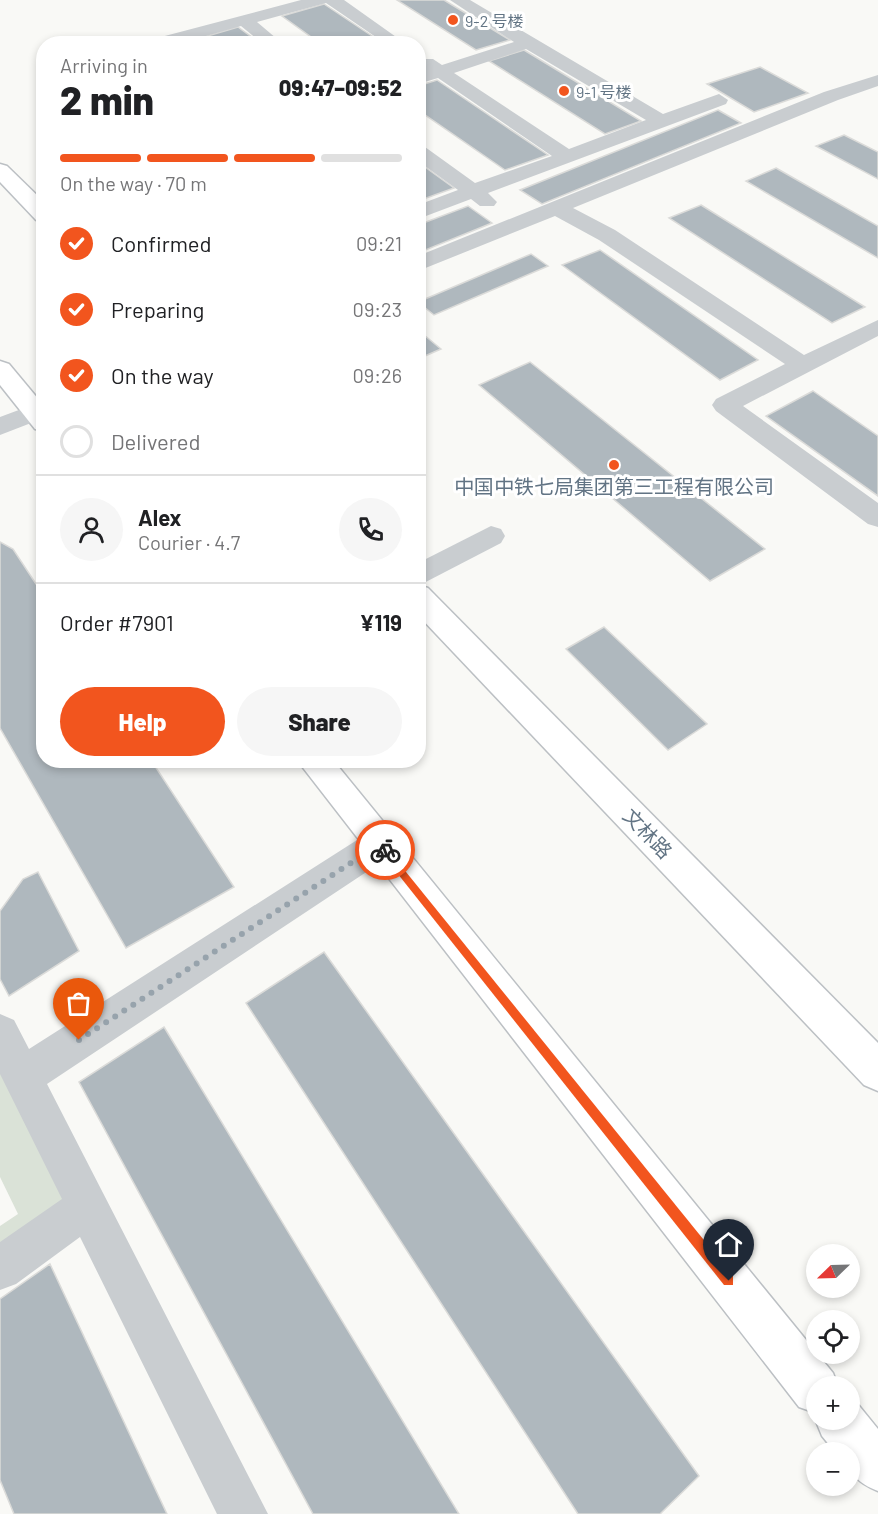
<!DOCTYPE html>
<html lang="en">
<head>
<meta charset="utf-8">
<style>
	:root { --surface:#fff; --page:#f6f6f6; --text:#202124; --muted:#757577; --line:#e0e0e0; --accent:#f2551e }
	body { margin:0; font-family:Barlow,"Noto Sans SC",sans-serif; background:var(--page); color:var(--text); height:100vh; display:flex; flex-direction:column; font-size:22px; white-space:nowrap }
	* { box-sizing:border-box; margin:0 }
	p { font-size:20px; color:var(--muted) }
	.icon { flex:none; width:33px; height:33px; fill:none; stroke:currentColor; stroke-width:2; stroke-linecap:round; stroke-linejoin:round }
	.map { position:relative; flex:1; overflow:hidden }
	.panel { position:absolute; left:36px; top:36px; width:390px; height:732px; display:flex; flex-direction:column; background:var(--surface); border-radius:24px; box-shadow:0 3px 9px #0003 }
	.panel>* { flex:none }
	.needle { width:39px; rotate:247deg }
	.controls { position:absolute; left:806px; top:1244px; display:grid; gap:12px }
	.controls a { display:grid; place-items:center; width:54px; height:54px; border-radius:50%; background:var(--surface); box-shadow:0 3px 9px #0003; font-size:30px }
	.pin { position:absolute; display:grid; place-items:center; width:51px; height:51px; color:#fff; margin:-62px -26px; border-radius:50% 50% 50% 0; rotate:-45deg; box-shadow:0 0 6px #0007 }
	.pin .icon { rotate:45deg }
	.courier { position:absolute; display:grid; place-items:center; width:60px; height:60px; margin:-30px; border:4px solid #f2551e; border-radius:50%; background:#fff; color:#222; box-shadow:0 2px 8px #0007 }
	.headline em { font-style:normal; font-weight:800 }
	.headline div { display:flex; flex-direction:column-reverse }
	.headline { display:flex; align-items:center; justify-content:space-between; height:102px; padding:0 24px }
	h1 { font-size:39px; font-weight:800; line-height:45px }
	.bar { display:grid; grid-template-columns:repeat(4,1fr); gap:9px 6px; align-content:center; height:72px; padding:0 24px }
	.bar i { height:8px; border-radius:4px; background:var(--line) }
	.bar .active { background:var(--accent) }
	.bar p { grid-column:span 4 }
	.line { display:flex; align-items:center; gap:15px; padding:0 24px; border-top:2px solid var(--line) }
	.line div { flex:1 }
	.round { display:grid; place-items:center; flex:none; width:63px; height:63px; border-radius:32px; background:var(--page) }
	ol { padding:0 24px; list-style:none }
	li { display:flex; align-items:center; gap:18px; height:66px }
	li p { margin-inline-start:auto }
	li .icon { padding:6px; border-radius:50%; background:var(--accent); color:#fff; stroke-width:4 }
	li:last-child { color:var(--muted) }
	li i { width:33px; height:33px; border:3px solid var(--line); border-radius:50% }
	.cta { display:flex; gap:12px; margin-top:auto; padding:12px 24px }
	.cta a { flex:1; height:69px; border-radius:36px; background:var(--accent); color:#fff; font-size:24px; font-weight:800; line-height:69px; text-align:center }
	.cta a+a { background:var(--page); color:var(--text) }
	.map>svg:first-child { display:block }
	.green { fill:#dae2d7 }
	.building { fill:#afb8be; stroke:#dbdbd9; stroke-width:1.5 }
	.lines { fill:none; stroke-linecap:round; stroke-linejoin:round }
	.major-casing { stroke:#bcc0c4; stroke-width:3 }
	.minor { fill:#c9cdd0; fill-rule:evenodd }
	.major { fill:#fff; fill-rule:evenodd }
	.route { fill:#f2551e }
	.done { stroke:#97a3ac; stroke-width:6; stroke-dasharray:0 10.8 }
	.poi-dot { fill:#f2551e; stroke:#fff; stroke-width:2 }
	.labels { text-anchor:middle; dominant-baseline:central; stroke-width:6; stroke-linejoin:round; paint-order:stroke }
	.far-poi-label { font-size:16px; fill:#627484; stroke:#fff; text-anchor:start }
	.poi-label { font-size:20px; fill:#627484; stroke:#fff }
	.street-label { font-size:20px; fill:#627484; stroke:#fff }
</style>
</head>
<body>
<div class="map">
<svg width="878" height="1514" viewBox="0 0 878 1514">
	<rect width="100%" height="100%" fill="#f9f9f6"/>
	<!-- green -->
	<polygon class="green" points="0,1069 67,1207 0,1253 0,1226 18,1214 0,1177"/>
	<!-- building -->
	<g class="building">
		<polygon points="397,0 444,0 510,40 476,50"/>
		<polygon points="324,4 384,44 321,44 282,16"/>
		<polygon points="238,27 261,44 199,44 194,40"/>
		<polygon points="524,50 641,121 605,134 489,61"/>
		<polygon points="760,67 808,93 754,112 707,84"/>
		<polygon points="437,80 548,155 505,170 418,110 418,86"/>
		<polygon points="718,110 741,123 542,204 520,190"/>
		<polygon points="844,135 878,152 878,179 816,146"/>
		<polygon points="418,162 454,188 418,201"/>
		<polygon points="776,168 878,226 878,258 746,181"/>
		<polygon points="701,205 865,307 832,323 669,218"/>
		<polygon points="468,206 492,223 418,253 418,225"/>
		<polygon points="600,250 758,360 720,380 562,265"/>
		<polygon points="531,254 548,266 434,315 418,302"/>
		<polygon points="418,330 441,349 418,359"/>
		<polygon points="530,362 765,549 710,581 479,385"/>
		<polygon points="813,391 878,436 878,496 766,416"/>
		<polygon points="0,542 13,549 44,596 44,760 151,760 234,887 126,948 0,728"/>
		<polygon points="604,627 707,724 668,750 566,649"/>
		<polygon points="38,872 79,951 9,996 0,979 0,911 23,879"/>
		<polygon points="324,952 699,1476 660,1514 578,1514 246,1003"/>
		<polygon points="164,1027 459,1514 313,1514 79,1082"/>
		<polygon points="50,1264 167,1514 14,1514 0,1480 0,1299"/>
	</g>
	<g class="lines">
		<defs>
			<g id="major">
				<polygon points="0,164 7,166 44,202 44,221 36,220 0,182"/>
				<polygon points="0,361 9,364 44,406 44,431 35,429 0,385"/>
				<polygon points="418,585 428,588 878,1043 878,1091 864,1085 418,615"/>
				<polygon points="297,760 333,760 833,1373 838,1386 816,1386 816,1413 799,1407"/>
				<path d="M 849,1399 L 856,1402 L 878,1429 L 878,1491 C 858,1483 849,1475 849,1452 L 835,1452 L 822,1436 L 815,1419 L 849,1419 Z"/>
			</g>
		</defs>
		<!-- major casing -->
		<use href="#major" class="major-casing"/>
		<!-- minor -->
		<g class="minor">
			<polygon points="301,0 344,0 406,44 386,44 326,3 257,22 283,44 263,44 241,26 178,44 160,44 158,41 161,37"/>
			<path d="M 450,0 L 470,0 L 663,114 L 719,94 L 728,100 L 726,104 L 488,193 L 497,202 L 494,206 L 480,206 L 471,199 L 418,219 L 418,205 L 458,190 L 418,161 L 418,145 L 425,147 L 475,183 L 552,156 L 438,78 L 418,84 L 418,73 L 426,70 L 418,64 L 421,59 L 433,59 L 442,65 L 514,42 ZM 526,49 L 646,120 L 569,149 L 454,73 Z"/>
			<polygon points="878,75 878,86 838,100 573,208 615,230 804,355 878,320 878,336 743,406 878,503 878,527 868,524 716,411 712,405 716,399 785,364 599,240 555,216 418,271 418,256 824,92"/>
			<polygon points="35,404 44,406 44,418 0,435 0,417"/>
			<polygon points="491,526 501,529 505,536 501,543 418,586 418,563"/>
			<polygon points="380,829 392,833 397,844 392,855 47,1084 268,1514 217,1514 80,1237 16,1284 0,1290 0,1242 62,1199 0,1074 0,1014 14,1020 29,1049 368,833"/>
		</g>
		<!-- major -->
		<use href="#major" class="major"/>
	</g>
	<!-- route -->
	<polygon class="route" points="385,846 733,1276 733,1285 724,1285 382,854 380,850"/>
	<g class="lines">
		<!-- done -->
		<polyline class="done" points="79,1040 380,844 385,850"/>
	</g>
	<!-- markers -->
	<g class="poi-dot">
		<circle cx="453" cy="20" r="6"/>
		<circle cx="564" cy="91" r="6"/>
		<circle cx="614" cy="465" r="6"/>
	</g>
	<g class="labels">
		<!-- far-poi labels -->
		<g class="far-poi-label">
			<text x="465" y="20">9-2 号楼</text>
			<text x="576" y="91">9-1 号楼</text>
		</g>
		<!-- poi labels -->
		<g class="poi-label">
			<text x="614" y="486">中国中铁七局集团第三工程有限公司</text>
		</g>
		<!-- street labels -->
		<g class="street-label">
			<text transform="translate(648 833) rotate(46)">文林路</text>
		</g>
	</g>
</svg>
<div class="controls">
<a><svg class="needle" viewBox="-14 -14 28 28"><path d="M0-13l5 13h-10z" fill="#e53935"/><path d="M0 13l5-13h-10z" fill="#757577"/></svg></a>
<a><svg class="icon" aria-label="locate" viewBox="0 0 24 24"><circle cx="12" cy="12" r="6"/><path d="M12 2v4M12 18v4M2 12h4M18 12h4"/></svg></a>
<a>+</a>
<a>−</a>
</div>
<div class="pin" style="left:79px;top:1040px;background:#ea580c"><svg class="icon" aria-label="bag" viewBox="0 0 24 24"><path d="M5 8h14l-1 12H6zM9 8a3 3 0 0 1 6 0"/></svg></div>
<div class="pin" style="left:729px;top:1281px;background:#1f2937"><svg class="icon" aria-label="home" viewBox="0 0 24 24"><path d="M3 11l9-7 9 7M6 9v11h12V9"/></svg></div>
<div class="courier" style="left:385px;top:850px"><svg class="icon" aria-label="bike" viewBox="0 0 24 24"><circle cx="6" cy="16" r="4"/><circle cx="18" cy="16" r="4"/><path d="M6 16l4-8h5l3 8M10 8l3 8H6M13 5h3"/></svg></div>
<section class="panel">
<div class="headline"><div><h1>2 min</h1><p>Arriving in</p></div><em>09:47–09:52</em></div>
<div class="bar"><i class="active"></i><i class="active"></i><i class="active"></i><i></i><p>On the way · 70 m</p></div>
<ol>
<li><svg class="icon" aria-label="check" viewBox="0 0 24 24"><path d="M5 12l5 5 9-10"/></svg>Confirmed<p>09:21</p></li>
<li><svg class="icon" aria-label="check" viewBox="0 0 24 24"><path d="M5 12l5 5 9-10"/></svg>Preparing<p>09:23</p></li>
<li><svg class="icon" aria-label="check" viewBox="0 0 24 24"><path d="M5 12l5 5 9-10"/></svg>On the way<p>09:26</p></li>
<li><i></i>Delivered</li>
</ol>
<div class="line" style="height:108px"><a class="round"><svg class="icon" aria-label="person" viewBox="0 0 24 24"><circle cx="12" cy="8" r="4"/><path d="M4 21q1-7 8-7t8 7"/></svg></a><div><b>Alex</b><p>Courier · 4.7</p></div><a class="round"><svg class="icon" aria-label="phone" viewBox="0 0 24 24"><path d="M5 4h4l2 5-3 2q2 4 5 5l2-3 5 2v4C11 20 4 13 5 4z"/></svg></a></div>
<div class="line" style="height:78px"><div>Order #7901</div><b>¥119</b></div>
<div class="cta"><a>Help</a><a>Share</a></div>
</section>
</div>
</body>
</html>
